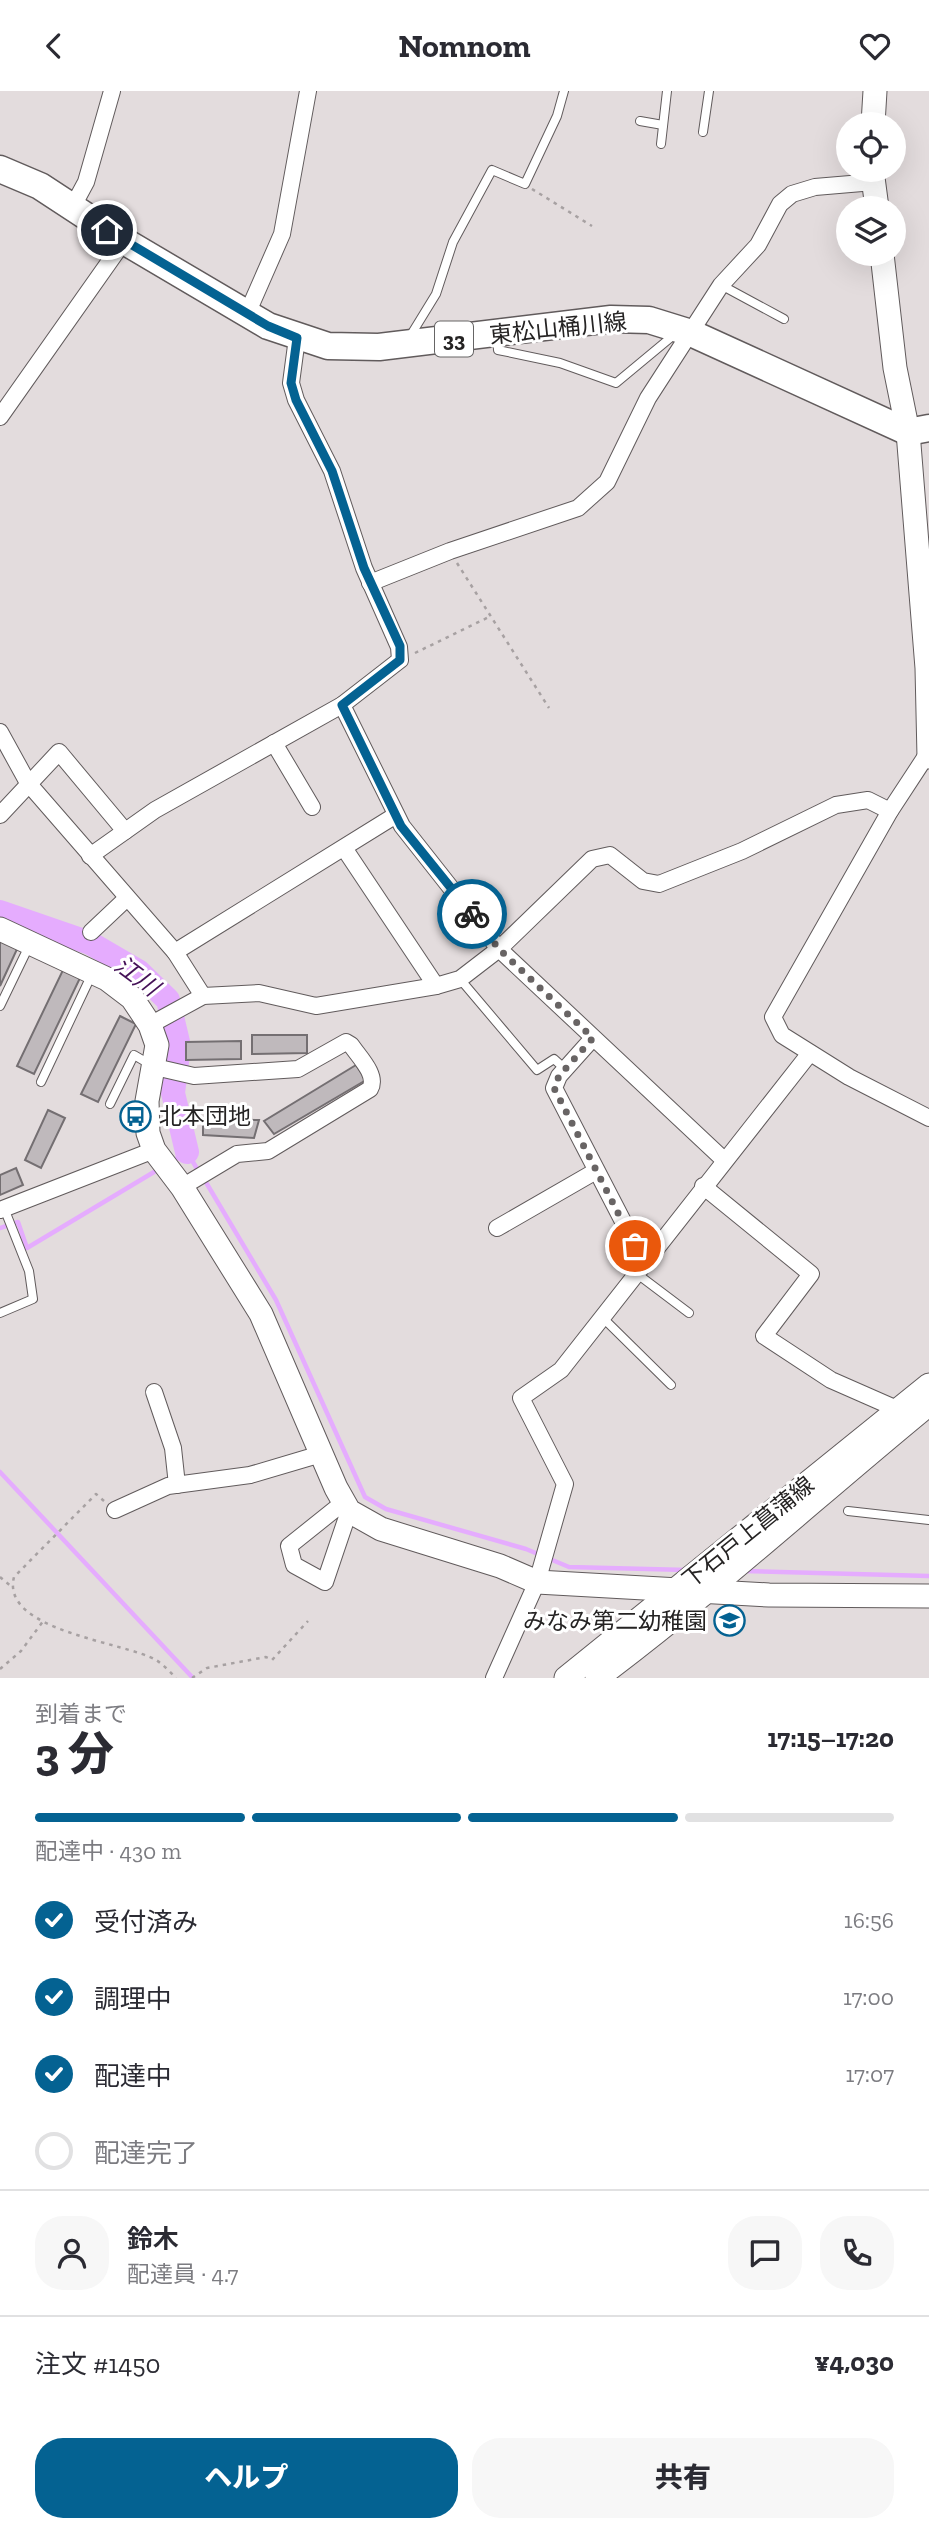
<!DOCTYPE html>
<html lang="ja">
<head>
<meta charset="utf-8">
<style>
	:root { --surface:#fff; --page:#f7f7f7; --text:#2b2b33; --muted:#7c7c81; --line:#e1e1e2; --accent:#046292 }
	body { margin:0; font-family:"Zilla Slab","Noto Sans JP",serif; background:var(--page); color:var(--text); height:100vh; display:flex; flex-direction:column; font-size:26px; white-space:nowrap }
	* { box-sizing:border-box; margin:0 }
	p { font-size:23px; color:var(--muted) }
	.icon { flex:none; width:38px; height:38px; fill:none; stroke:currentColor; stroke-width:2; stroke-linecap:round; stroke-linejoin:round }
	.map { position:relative; height:1587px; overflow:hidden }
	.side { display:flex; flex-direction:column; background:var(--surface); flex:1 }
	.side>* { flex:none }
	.fabs { position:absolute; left:836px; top:21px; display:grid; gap:14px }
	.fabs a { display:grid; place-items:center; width:70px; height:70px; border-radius:50%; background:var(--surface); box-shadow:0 7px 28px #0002; font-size:35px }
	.pin { position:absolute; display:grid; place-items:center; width:60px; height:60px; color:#fff; margin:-30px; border:4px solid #fff; border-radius:50%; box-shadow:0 2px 7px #0007 }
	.courier { position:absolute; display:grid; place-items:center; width:70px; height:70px; margin:-35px; border:5px solid #046292; border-radius:50%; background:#fff; color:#222; box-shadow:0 2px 9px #0007 }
	.overview em { font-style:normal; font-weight:800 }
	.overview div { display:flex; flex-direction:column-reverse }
	.overview { display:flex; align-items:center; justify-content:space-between; height:119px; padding:0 35px }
	h1 { font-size:46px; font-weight:800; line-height:52px }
	.bar { display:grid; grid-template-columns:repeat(4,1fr); gap:10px 7px; align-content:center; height:84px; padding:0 35px }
	.bar i { height:9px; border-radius:5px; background:var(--line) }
	.bar .on { background:var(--accent) }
	.bar p { grid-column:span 4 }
	.line { display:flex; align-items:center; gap:18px; padding:0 35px; border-top:2px solid var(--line) }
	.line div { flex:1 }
	.round { display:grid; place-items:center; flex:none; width:74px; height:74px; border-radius:28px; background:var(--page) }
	ol { padding:0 35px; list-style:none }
	li { display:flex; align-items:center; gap:21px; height:77px }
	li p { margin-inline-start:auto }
	li .icon { padding:7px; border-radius:50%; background:var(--accent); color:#fff; stroke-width:4 }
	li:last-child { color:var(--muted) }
	li i { width:38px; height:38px; border:4px solid var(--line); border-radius:50% }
	.button { display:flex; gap:14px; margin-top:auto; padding:14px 35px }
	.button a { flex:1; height:80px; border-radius:28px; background:var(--accent); color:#fff; font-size:28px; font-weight:800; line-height:80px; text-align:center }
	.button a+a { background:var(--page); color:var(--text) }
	header { display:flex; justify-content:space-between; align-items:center; height:91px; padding:0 35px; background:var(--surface); font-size:32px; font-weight:800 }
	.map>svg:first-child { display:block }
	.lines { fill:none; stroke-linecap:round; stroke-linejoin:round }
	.stream { stroke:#e5acfe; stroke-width:4.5 }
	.river { stroke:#e5acfe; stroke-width:24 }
	.building { fill:#bfb9bc; stroke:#746f72; stroke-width:2 }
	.lane-casing { stroke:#615b5c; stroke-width:10 }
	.street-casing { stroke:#615b5c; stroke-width:18 }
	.secondary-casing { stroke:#615b5c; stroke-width:25 }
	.primary-casing { stroke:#615b5c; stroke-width:29 }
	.path { stroke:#a7a1a2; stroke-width:2.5; stroke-dasharray:3.5 5; stroke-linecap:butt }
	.lane { stroke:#fff; stroke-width:8 }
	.street { stroke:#fff; stroke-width:16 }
	.secondary { stroke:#fff; stroke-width:23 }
	.primary { stroke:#fff; stroke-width:26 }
	.done { stroke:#686464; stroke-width:7; stroke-dasharray:0 12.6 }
	.route { stroke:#046292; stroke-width:9 }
	.labels { text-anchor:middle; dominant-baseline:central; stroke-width:6; stroke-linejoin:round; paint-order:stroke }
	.shield { fill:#fff; stroke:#666565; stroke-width:2 }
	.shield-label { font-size:21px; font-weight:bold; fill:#252323 }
	.street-label { font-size:23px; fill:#252323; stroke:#fff }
	.poi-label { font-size:23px; fill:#252323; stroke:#fff; text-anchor:start }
	.water-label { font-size:24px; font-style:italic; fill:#451158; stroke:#fff }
</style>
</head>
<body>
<header><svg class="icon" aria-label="back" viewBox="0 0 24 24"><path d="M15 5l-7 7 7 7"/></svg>Nomnom<svg class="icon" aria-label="heart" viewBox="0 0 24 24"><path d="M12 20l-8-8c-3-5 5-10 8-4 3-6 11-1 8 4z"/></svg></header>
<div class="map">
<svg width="929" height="1587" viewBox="0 0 929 1587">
	<rect width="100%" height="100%" fill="#e3dcdd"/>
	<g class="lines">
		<!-- stream -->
		<g class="stream">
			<polyline points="173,1070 187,1061 199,1081"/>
			<polyline points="204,1088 276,1209 365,1406 386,1418 526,1458 569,1476 687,1479"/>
			<polyline points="0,1137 18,1131 27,1157 159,1078"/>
			<polyline points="0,1381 193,1587"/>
			<polyline points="744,1480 929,1485"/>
		</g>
		<!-- river -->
		<polyline class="river" points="0,821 90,852 138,880 168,909 179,955 173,1002 187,1061"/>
	</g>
	<!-- building -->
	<g class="building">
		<polygon points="2,848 18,856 0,895 0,852"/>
		<polygon points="63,879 80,887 34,983 17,975"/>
		<polygon points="120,925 136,933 98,1011 81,1003"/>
		<polygon points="252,944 307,944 307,962 252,963"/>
		<polygon points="241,950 241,968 186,969 186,951"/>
		<polygon points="356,974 366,989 274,1043 264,1030"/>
		<polygon points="48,1019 65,1027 41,1077 25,1069"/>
		<polygon points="203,1028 259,1029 254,1047 203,1044"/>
		<polygon points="16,1077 23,1094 0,1104 0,1084"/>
	</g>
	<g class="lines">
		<defs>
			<g id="lane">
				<polyline points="640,30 663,34"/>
				<polyline points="703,41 709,0"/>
				<polyline points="661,53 667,0"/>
				<polyline points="721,194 784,228"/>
				<polyline points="497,244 498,259 560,272 616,292 675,243"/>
				<polyline points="409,247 436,203 453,151 492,79 525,93 557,25 564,0"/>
				<polyline points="460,888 537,979 554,968 565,978"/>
				<polyline points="0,915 29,855"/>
				<polyline points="41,991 92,883"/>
				<polyline points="110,1013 134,964 151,974"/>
				<polyline points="636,1182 689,1222"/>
				<polyline points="0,1222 33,1208 29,1180 4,1117"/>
				<polyline points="602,1226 671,1294"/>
				<polyline points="848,1420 929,1429"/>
			</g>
			<g id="street">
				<polyline points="72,117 86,91 112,0"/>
				<polyline points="247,223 282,143 308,0"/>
				<polyline points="0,326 124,150"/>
				<polyline points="370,492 450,460 578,417 607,391 648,307 721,194 758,154 780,113 792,103 815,96 874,91"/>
				<polyline points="342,614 402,735 499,858 724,1069"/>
				<polyline points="0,641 28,692 175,861 203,905"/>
				<polyline points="274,652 312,716"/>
				<polyline points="928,662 890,720 773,926 782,944 849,986 929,1027"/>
				<polyline points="0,724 59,661 125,740"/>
				<polyline points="344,757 436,895"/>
				<polyline points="90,765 155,719 342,614 400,569 399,556 364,477 332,380 296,309 291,292 297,247"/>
				<polyline points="91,841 127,807"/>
				<polyline points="175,861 396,724"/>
				<polyline points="150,934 203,905 259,902 316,915 436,895 460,888 499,858 592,768 610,764 643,790 659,793 742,760 836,714 868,709 890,720"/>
				<polyline points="593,947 559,985 554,997 644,1171"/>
				<path d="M 155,976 L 194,985 L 298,978 L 346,951 L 351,954 C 359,966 378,984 370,998 L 268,1060 L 237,1063 L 182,1096"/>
				<polyline points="703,1095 811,1183 764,1245 831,1289 897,1318"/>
				<polyline points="0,1119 154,1059"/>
				<polyline points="497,1137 596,1080"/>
				<polyline points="154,1301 173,1357 177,1394"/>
				<polyline points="344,1411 289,1455 294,1474 325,1491 349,1420"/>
				<polyline points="115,1419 168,1395 250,1384 321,1363"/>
				<polyline points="494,1587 537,1491 565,1393 521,1307 561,1279 810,962"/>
			</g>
			<g id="secondary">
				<polyline points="873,33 875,0"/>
				<polyline points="872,79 877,117"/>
				<polyline points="882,163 895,277 908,341 927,577 929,666"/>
				<polyline points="0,838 107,888 132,907 150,934 157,954 147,1010 148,1042 154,1059 182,1096 261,1223 336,1397 349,1420 381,1438 500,1475 537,1491 769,1504 929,1505"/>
				<polyline points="566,1587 929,1294"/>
				<path d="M 597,1587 C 712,1501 818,1404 929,1313"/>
			</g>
			<polyline id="primary" points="0,78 40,95 124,150 268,235 328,255 379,256 611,228 649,229 691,242 908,341 929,337"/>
		</defs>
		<!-- lane casing -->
		<use href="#lane" class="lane-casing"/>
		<!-- street casing -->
		<use href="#street" class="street-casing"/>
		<!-- secondary casing -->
		<use href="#secondary" class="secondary-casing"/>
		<!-- primary casing -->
		<use href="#primary" class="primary-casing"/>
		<!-- path -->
		<g class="path">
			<polyline points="532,98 592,135"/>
			<polyline points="457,472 549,617"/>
			<polyline points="415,562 491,525"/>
			<path d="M 104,1410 L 96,1403 L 14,1486 C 0,1540 125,1551 156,1569 C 163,1573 170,1581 176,1587"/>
			<polyline points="0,1486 12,1496"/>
			<polyline points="0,1578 21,1560 44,1529"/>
			<polyline points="192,1587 207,1577 266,1566 272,1569 308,1530"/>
		</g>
		<!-- lane -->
		<use href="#lane" class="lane"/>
		<!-- street -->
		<use href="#street" class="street"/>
		<!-- secondary -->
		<use href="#secondary" class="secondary"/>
		<!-- primary -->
		<use href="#primary" class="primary"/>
	</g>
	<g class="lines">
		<!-- done -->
		<polyline class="done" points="472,823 499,858 593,947 559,985 554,997 635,1155"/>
		<!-- route -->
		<polyline class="route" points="107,139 268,235 297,247 291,292 296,309 332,380 364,477 400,555 400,569 342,614 401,735 472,823"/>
	</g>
	<!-- icons -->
	<defs>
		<symbol id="bus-ring" viewBox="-11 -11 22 22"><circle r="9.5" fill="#fff" stroke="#046292" stroke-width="1.5"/><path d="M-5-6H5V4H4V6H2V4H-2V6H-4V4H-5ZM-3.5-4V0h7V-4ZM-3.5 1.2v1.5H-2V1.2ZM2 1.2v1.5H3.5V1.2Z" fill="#046292"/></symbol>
		<symbol id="school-ring" viewBox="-11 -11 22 22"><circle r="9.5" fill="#fff" stroke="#046292" stroke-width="1.5"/><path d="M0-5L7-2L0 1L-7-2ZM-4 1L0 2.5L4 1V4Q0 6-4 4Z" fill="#046292"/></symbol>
	</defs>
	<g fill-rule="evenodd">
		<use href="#bus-ring" x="118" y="1008" width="35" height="35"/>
		<use href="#school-ring" x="712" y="1512" width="35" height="35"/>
	</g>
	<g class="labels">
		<!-- shield labels -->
		<rect class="shield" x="435" y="230.5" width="38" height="35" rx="5"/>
		<g class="shield-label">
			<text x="454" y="248">33</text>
		</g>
		<!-- street labels -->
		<g class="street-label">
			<text transform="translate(558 237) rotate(-6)">東松山桶川線</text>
			<text transform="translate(748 1441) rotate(-39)">下石戸上菖蒲線</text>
		</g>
		<!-- poi labels -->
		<g class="poi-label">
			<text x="159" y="1025">北本団地</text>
			<text x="707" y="1530" text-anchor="end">みなみ第二幼稚園</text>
		</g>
		<!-- water labels -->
		<g class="water-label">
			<text transform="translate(137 885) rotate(37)">江川</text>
		</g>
	</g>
</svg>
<div class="fabs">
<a><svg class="icon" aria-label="locate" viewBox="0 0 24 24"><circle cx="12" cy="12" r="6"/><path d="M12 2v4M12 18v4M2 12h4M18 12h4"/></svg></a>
<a><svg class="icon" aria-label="layers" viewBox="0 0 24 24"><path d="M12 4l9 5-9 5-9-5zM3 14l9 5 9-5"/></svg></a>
</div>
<div class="pin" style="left:635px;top:1155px;background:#ea580c"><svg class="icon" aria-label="bag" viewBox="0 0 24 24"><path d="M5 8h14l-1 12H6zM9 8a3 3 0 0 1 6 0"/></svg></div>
<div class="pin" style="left:107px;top:139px;background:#1f2937"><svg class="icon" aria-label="home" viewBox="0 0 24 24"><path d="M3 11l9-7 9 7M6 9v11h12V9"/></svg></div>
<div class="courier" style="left:472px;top:823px"><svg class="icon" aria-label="bike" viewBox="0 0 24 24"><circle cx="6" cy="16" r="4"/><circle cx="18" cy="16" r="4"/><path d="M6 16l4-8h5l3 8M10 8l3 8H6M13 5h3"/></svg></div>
</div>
<section class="side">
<div class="overview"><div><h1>3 分</h1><p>到着まで</p></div><em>17:15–17:20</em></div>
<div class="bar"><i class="on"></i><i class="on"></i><i class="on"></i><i></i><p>配達中 · 430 m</p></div>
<ol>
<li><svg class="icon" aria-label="check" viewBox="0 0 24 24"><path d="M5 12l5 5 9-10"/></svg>受付済み<p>16:56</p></li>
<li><svg class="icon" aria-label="check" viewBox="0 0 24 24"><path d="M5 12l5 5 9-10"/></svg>調理中<p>17:00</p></li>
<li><svg class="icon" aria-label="check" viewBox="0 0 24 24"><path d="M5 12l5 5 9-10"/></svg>配達中<p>17:07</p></li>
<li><i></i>配達完了</li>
</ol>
<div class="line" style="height:126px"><a class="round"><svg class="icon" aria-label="person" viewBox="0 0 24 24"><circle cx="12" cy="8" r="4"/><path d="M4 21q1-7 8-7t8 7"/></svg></a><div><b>鈴木</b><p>配達員 · 4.7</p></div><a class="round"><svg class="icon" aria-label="chat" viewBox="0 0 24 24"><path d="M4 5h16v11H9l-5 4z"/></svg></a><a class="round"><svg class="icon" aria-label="phone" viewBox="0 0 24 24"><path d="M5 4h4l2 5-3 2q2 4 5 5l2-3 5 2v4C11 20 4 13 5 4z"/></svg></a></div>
<div class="line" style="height:91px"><div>注文 #1450</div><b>¥4,030</b></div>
<div class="button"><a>ヘルプ</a><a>共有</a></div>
</section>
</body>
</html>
